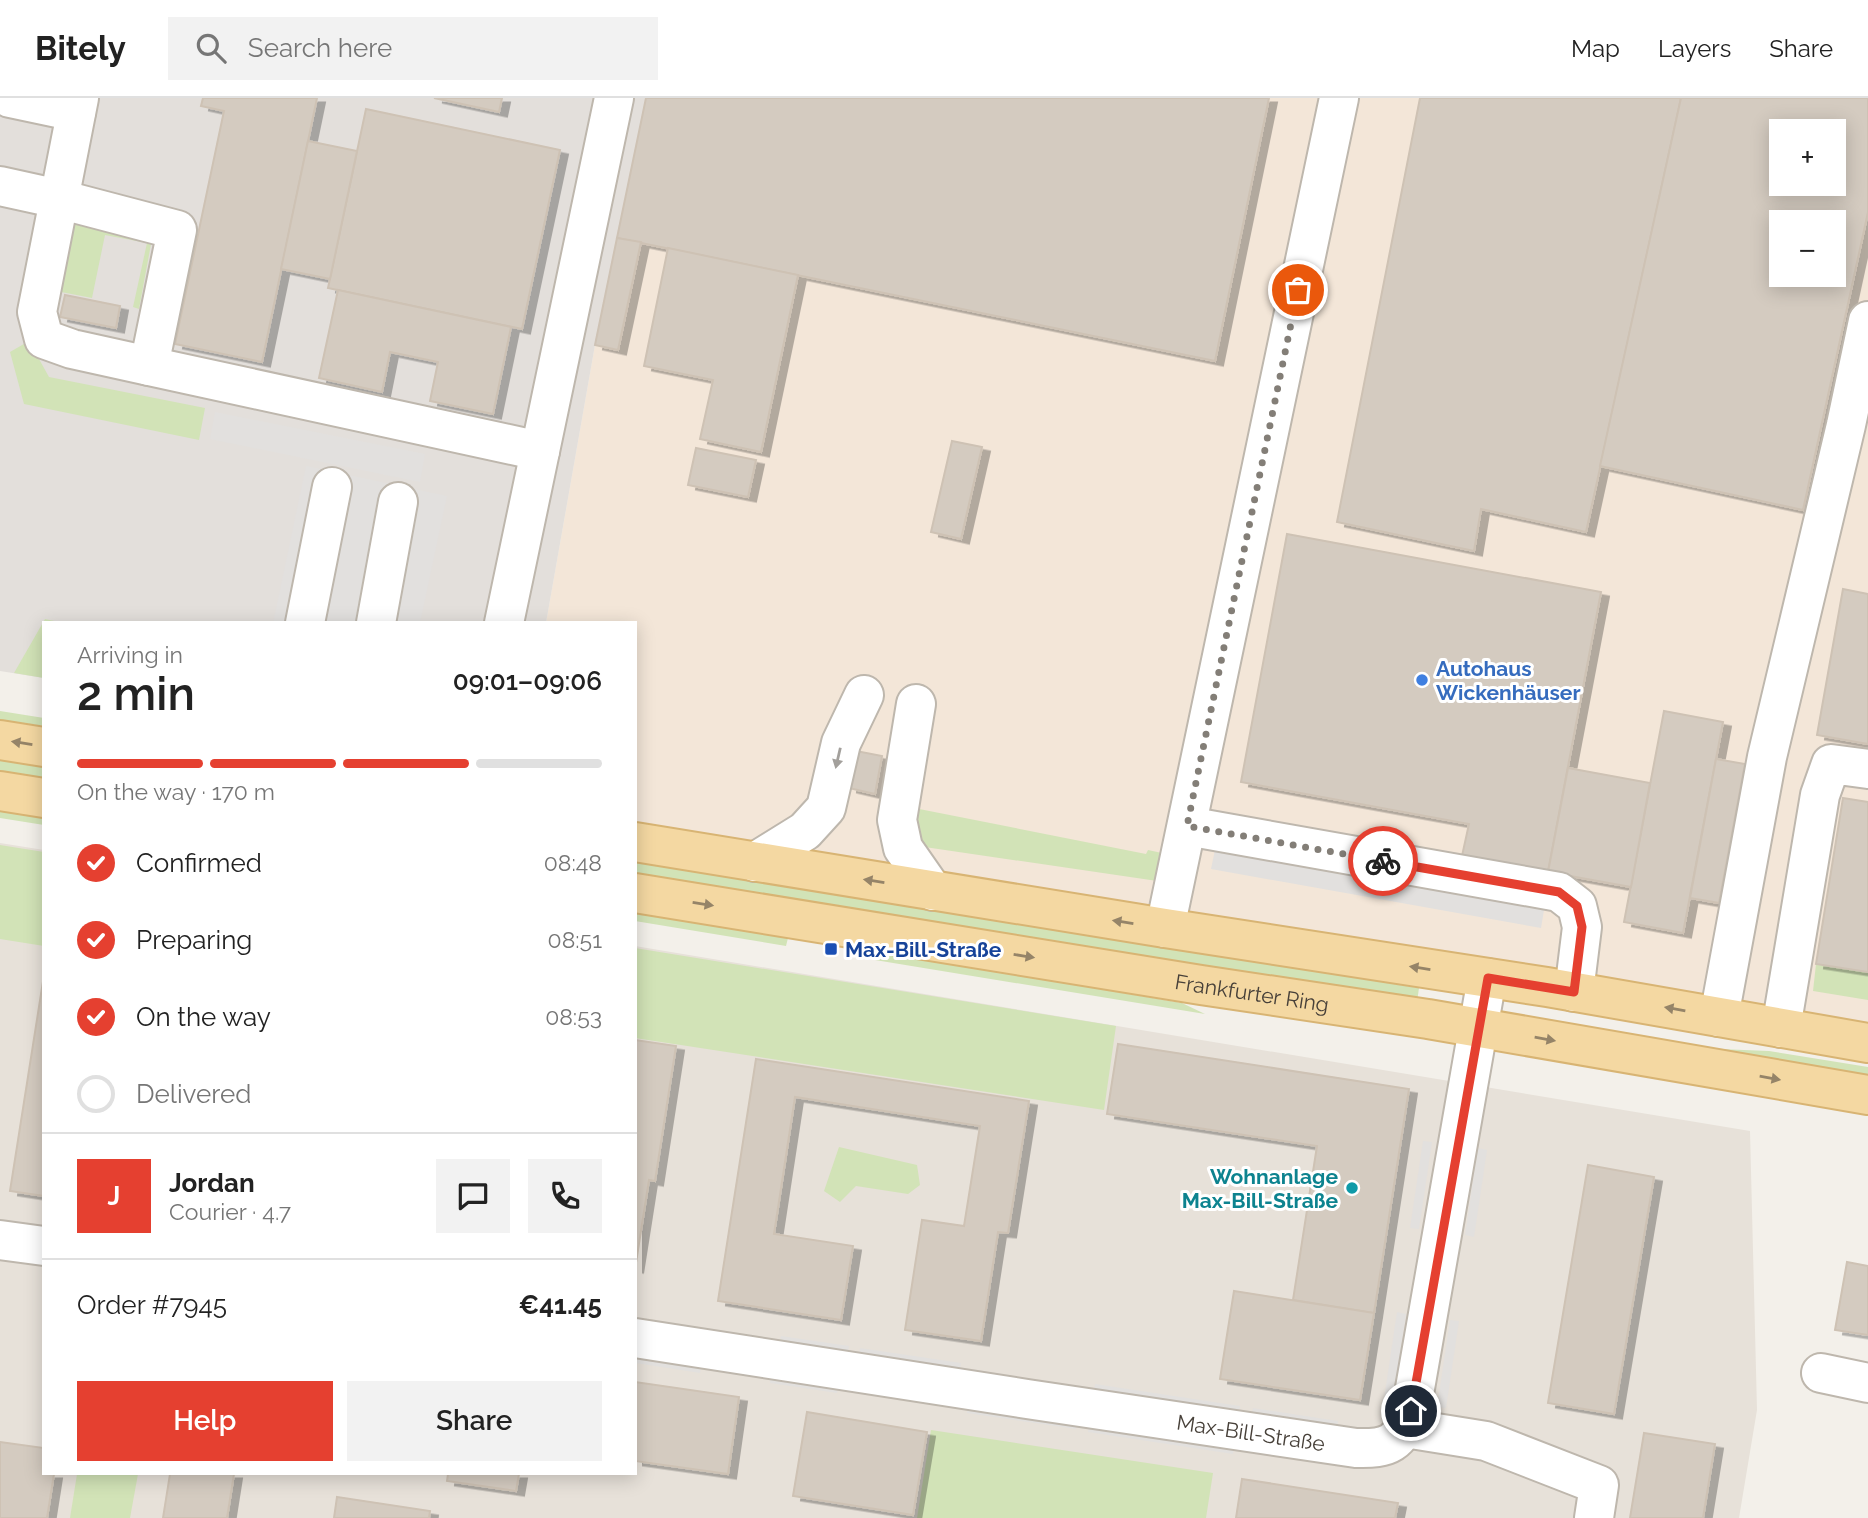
<!DOCTYPE html>
<html lang="en">
<head>
<meta charset="utf-8">
<style>
	:root { --surface:#fff; --page:#f2f2f2; --text:#222; --muted:#767676; --line:#e0e0e0; --accent:#e54030 }
	body { margin:0; font-family:Raleway,sans-serif; background:var(--page); color:var(--text); height:100vh; display:flex; flex-direction:column; font-size:26px; white-space:nowrap }
	* { box-sizing:border-box; margin:0 }
	p { font-size:23px; color:var(--muted) }
	.icon { flex:none; width:38px; height:38px; fill:none; stroke:currentColor; stroke-width:2; stroke-linecap:round; stroke-linejoin:round }
	.map { position:relative; flex:1; overflow:hidden }
	.panel { position:absolute; left:42px; top:523px; width:595px; height:854px; display:flex; flex-direction:column; background:var(--surface); border-radius:0px; box-shadow:0 4px 18px #0003 }
	.panel>* { flex:none }
	.tools { position:absolute; left:1769px; top:21px; display:grid; gap:14px }
	.tools a { display:grid; place-items:center; width:77px; height:77px; border-radius:0px; background:var(--surface); box-shadow:0 4px 18px #0003; font-size:35px }
	.pin { position:absolute; display:grid; place-items:center; width:60px; height:60px; color:#fff; margin:-30px; border:4px solid #fff; border-radius:50%; box-shadow:0 2px 7px #0007 }
	.courier { position:absolute; display:grid; place-items:center; width:70px; height:70px; margin:-35px; border:5px solid #e54030; border-radius:50%; background:#fff; color:#222; box-shadow:0 2px 9px #0007 }
	.overview em { font-style:normal; font-weight:600 }
	.overview div { display:flex; flex-direction:column-reverse }
	.overview { display:flex; align-items:center; justify-content:space-between; height:119px; padding:0 35px }
	h1 { font-size:46px; font-weight:600; line-height:52px }
	.bar { display:grid; grid-template-columns:repeat(4,1fr); gap:10px 7px; align-content:center; height:84px; padding:0 35px }
	.bar i { height:9px; border-radius:5px; background:var(--line) }
	.bar .current { background:var(--accent) }
	.bar p { grid-column:span 4 }
	.line { display:flex; align-items:center; gap:18px; padding:0 35px; border-top:2px solid var(--line) }
	.line div { flex:1 }
	.round { display:grid; place-items:center; flex:none; width:74px; height:74px; border-radius:0px; background:var(--page) }
	ol { padding:0 35px; list-style:none }
	li { display:flex; align-items:center; gap:21px; height:77px }
	li p { margin-inline-start:auto }
	li .icon { padding:7px; border-radius:50%; background:var(--accent); color:#fff; stroke-width:4 }
	li:last-child { color:var(--muted) }
	li i { width:38px; height:38px; border:4px solid var(--line); border-radius:50% }
	.primary-button { display:flex; gap:14px; margin-top:auto; padding:14px 35px }
	.primary-button a { flex:1; height:80px; border-radius:0px; background:var(--accent); color:#fff; font-size:28px; font-weight:600; line-height:80px; text-align:center }
	.primary-button a+a { background:var(--page); color:var(--text) }
	header { display:flex; align-items:center; gap:42px; box-sizing:border-box; height:98px; padding:0 35px; background:var(--surface); border-bottom:2px solid var(--line) }
	header strong { font-size:33px }
	nav { display:flex; gap:38px; margin-inline-start:auto; font-size:24px }
	.search { width:490px; height:63px; background:var(--page); display:flex; align-items:center; gap:18px; box-sizing:border-box; padding:0 24px; border-radius:0px; color:var(--muted); font-size:26px }
	.map>svg:first-child { display:block }
	.residential { fill:#e7e1d9 }
	.commercial { fill:#f3e6d8; fill-rule:evenodd }
	.industrial { fill:#e3dfdb }
	.green { fill:#d2e3b7 }
	.parking { fill:#e2e0de }
	.building { fill:#d4cbc0; stroke:#cec2b4; stroke-width:2; fill-rule:evenodd; filter:url(#shadow) }
	.lines { fill:none; stroke-linecap:round; stroke-linejoin:round }
	.minor-casing { stroke:#beb7ad; stroke-width:42 }
	.major-casing { stroke:#d8b473; stroke-width:42 }
	.minor { stroke:#fff; stroke-width:38 }
	.major { stroke:#f4d8a2; stroke-width:38 }
	.oneway { fill:#958468 }
	.oneway2 { fill:#a3a09c }
	.done { stroke:#837e77; stroke-width:7; stroke-dasharray:0 12.6 }
	.route { stroke:#e54030; stroke-width:9 }
	.shop-dot { fill:#3f7fe0; stroke:#fff; stroke-width:2.5 }
	.transit-dot { fill:#1a4fb4; stroke:#fff; stroke-width:2.5 }
	.culture-dot { fill:#0f9aa8; stroke:#fff; stroke-width:2.5 }
	.labels { text-anchor:middle; dominant-baseline:central; stroke-width:6; stroke-linejoin:round; paint-order:stroke }
	.shop-label { font-size:21px; font-weight:bold; fill:#366cbe; stroke:#fff; text-anchor:start }
	.transit-label { font-size:21px; font-weight:bold; fill:#164399; stroke:#fff; text-anchor:start }
	.street-label { font-size:21px; fill:#474039; stroke:#fff }
	.culture-label { font-size:21px; font-weight:bold; fill:#0d838f; stroke:#fff; text-anchor:end }
</style>
</head>
<body>
<header>
<strong>Bitely</strong>
<div class="search"><svg class="icon" aria-label="search" viewBox="0 0 24 24"><circle cx="10" cy="10" r="6"/><path d="M15 15l6 6"/></svg>Search here</div>
<nav><a>Map</a><a>Layers</a><a>Share</a></nav>
</header>
<div class="map">
<svg width="1868" height="1420" viewBox="0 0 1868 1420">
	<defs>
		<filter id="shadow"><feDropShadow dx="8" dy="4.5" stdDeviation="0" flood-color="#0004"/></filter>
	</defs>
	<rect width="100%" height="100%" fill="#f3f0ea"/>
	<!-- residential -->
	<polygon class="residential" points="0,745 44,752 44,1376 635,1376 635,848 1750,1033 1757,1312 1739,1420 0,1420"/>
	<!-- commercial -->
	<path class="commercial" d="M 646,0 L 1868,0 L 1868,936 L 635,736 L 635,525 L 546,525 L 595,247 ZM 1782,33 L 1834,33 L 1834,86 L 1782,86 ZM 1782,124 L 1834,124 L 1834,177 L 1782,177 Z"/>
	<!-- industrial -->
	<polygon class="industrial" points="0,0 646,0 595,247 546,525 44,525 44,580 0,573"/>
	<!-- green -->
	<g class="green">
		<polygon points="77,123 144,136 151,146 139,211 133,209 147,145 105,137 92,200 56,193 71,127"/>
		<polygon points="29,243 49,279 205,310 199,342 24,306 10,254"/>
		<polygon points="45,521 64,525 44,525 44,580 14,575"/>
		<polygon points="0,613 44,620 44,628 0,622"/>
		<polygon points="0,659 44,666 44,680 0,673"/>
		<polygon points="904,708 1146,756 1148,752 1171,757 1164,784 911,747"/>
		<polygon points="0,712 44,718 44,727 0,720"/>
		<polygon points="0,747 44,754 44,848 0,841"/>
		<polygon points="635,763 1419,890 1417,904 635,776"/>
		<polygon points="635,815 788,840 786,848 635,823"/>
		<polygon points="635,850 1116,928 1104,1012 635,940"/>
		<polygon points="876,853 1182,905 1205,916 875,862"/>
		<polygon points="1816,866 1868,874 1868,902 1813,893"/>
		<polygon points="1596,931 1719,951 1769,953 1868,969 1868,980"/>
		<polygon points="839,1049 917,1067 920,1087 908,1096 856,1088 840,1104 824,1093"/>
		<polygon points="931,1332 1213,1375 1206,1420 917,1420"/>
		<polygon points="77,1376 138,1376 130,1420 70,1420"/>
	</g>
	<!-- parking -->
	<g class="parking">
		<polygon points="215,314 425,356 420,384 210,341"/>
		<polygon points="306,368 447,398 420,525 273,525"/>
		<polygon points="1216,747 1545,806 1541,830 1211,771"/>
		<polygon points="1423,1043 1432,1044 1419,1131 1410,1130"/>
		<polygon points="1478,1050 1487,1052 1474,1139 1465,1137"/>
		<polygon points="1397,1214 1406,1216 1393,1302 1384,1301"/>
		<polygon points="1450,1222 1459,1223 1446,1310 1437,1309"/>
		<polygon points="781,1238 849,1248 847,1257 779,1247"/>
		<polygon points="860,1250 961,1265 959,1274 859,1259"/>
		<polygon points="635,1255 702,1266 700,1275 635,1265"/>
		<polygon points="771,1275 839,1286 837,1295 770,1285"/>
		<polygon points="1095,1286 1240,1308 1238,1318 1093,1296"/>
		<polygon points="969,1305 1077,1322 1076,1331 967,1315"/>
		<polygon points="1253,1310 1338,1323 1336,1333 1251,1320"/>
		<polygon points="1090,1325 1235,1346 1233,1356 1088,1334"/>
	</g>
	<!-- building -->
	<g class="building">
		<polygon points="203,0 317,0 262,264 175,246 224,13 201,8"/>
		<polygon points="434,0 502,0 499,14"/>
		<polygon points="646,0 1269,0 1215,263 617,140"/>
		<polygon points="1420,0 1681,0 1586,434 1481,411 1474,453 1337,424"/>
		<path d="M 1681,0 L 1868,0 L 1868,114 L 1803,412 L 1600,368 ZM 1782,33 L 1834,33 L 1834,86 L 1782,86 ZM 1782,124 L 1834,124 L 1834,177 L 1782,177 Z"/>
		<polygon points="366,11 560,52 522,231 328,190"/>
		<polygon points="308,43 357,53 330,181 281,171"/>
		<polygon points="617,140 641,144 618,252 595,247"/>
		<polygon points="668,150 798,177 761,354 700,341 713,282 644,268"/>
		<polygon points="338,192 511,229 493,316 430,303 438,264 390,254 382,294 319,280"/>
		<polygon points="65,197 120,208 116,230 60,219"/>
		<polygon points="952,343 982,349 961,441 931,434"/>
		<polygon points="696,350 756,362 748,399 688,387"/>
		<polygon points="1287,436 1601,494 1548,774 1462,758 1469,726 1241,684"/>
		<polygon points="1843,491 1868,496 1868,646 1817,637"/>
		<polygon points="1664,613 1723,624 1683,835 1624,824"/>
		<polygon points="856,653 882,658 875,696 849,690"/>
		<polygon points="1716,661 1745,666 1719,805 1690,800"/>
		<polygon points="1568,670 1650,685 1631,789 1548,774"/>
		<polygon points="1843,700 1868,704 1868,874 1816,866"/>
		<polygon points="44,877 44,1098 10,1093"/>
		<polygon points="635,942 676,948 655,1083 649,1082 635,1171"/>
		<polygon points="1118,946 1409,991 1374,1215 1293,1202 1317,1048 1107,1016"/>
		<polygon points="756,961 1029,1003 1008,1135 998,1134 981,1243 905,1232 922,1122 964,1128 980,1028 795,999 774,1136 853,1148 841,1222 718,1203"/>
		<polygon points="1588,1067 1654,1079 1614,1316 1548,1305"/>
		<polygon points="1847,1164 1868,1168 1868,1237 1835,1232"/>
		<polygon points="1234,1193 1374,1215 1360,1302 1220,1281"/>
		<polygon points="635,1284 739,1299 728,1376 635,1363"/>
		<polygon points="807,1314 927,1334 913,1417 793,1398"/>
		<polygon points="1644,1335 1715,1346 1703,1420 1630,1420"/>
		<polygon points="0,1344 44,1350 44,1376 54,1376 47,1420 0,1420"/>
		<polygon points="170,1376 234,1376 227,1420 163,1420"/>
		<polygon points="448,1376 519,1376 516,1393 447,1383"/>
		<polygon points="1242,1381 1398,1405 1395,1420 1236,1420"/>
		<polygon points="337,1399 430,1413 429,1420 334,1420"/>
	</g>
	<g class="lines">
		<defs>
			<g id="minor">
				<polyline points="10,0 76,14"/>
				<polyline points="79,0 37,214 44,241 72,251 149,268 540,353"/>
				<polyline points="0,88 59,101 177,132 149,268"/>
				<polyline points="305,525 332,389"/>
				<polyline points="376,525 398,404"/>
				<polyline points="504,525 614,0"/>
				<polyline points="916,606 897,722 903,750 933,793"/>
				<polyline points="1187,728 1559,794 1577,808 1582,829 1574,894"/>
				<polyline points="755,764 805,733 826,710 841,645 864,597"/>
				<polyline points="1165,830 1339,0"/>
				<polyline points="1719,919 1767,659 1846,327 1868,223"/>
				<polyline points="1781,930 1820,697 1831,666 1868,671"/>
				<polyline points="0,1142 44,1148"/>
				<path id="s1" d="M 635,1240 L 1027,1301 L 1356,1350 C 1389,1351 1400,1346 1411,1313 L 1487,880"/>
				<polyline points="1821,1275 1868,1285"/>
				<polyline points="1405,1330 1486,1343 1599,1387 1594,1420"/>
			</g>
			<g id="major">
				<polyline points="0,642 44,649"/>
				<polyline points="0,693 44,700"/>
				<polyline points="635,744 1165,830 1547,889 1868,945"/>
				<path id="s2" d="M 635,795 L 1201,887 L 1428,921 L 1868,997"/>
			</g>
		</defs>
		<!-- minor casing -->
		<use href="#minor" class="minor-casing"/>
		<!-- major casing -->
		<use href="#major" class="major-casing"/>
		<!-- minor -->
		<use href="#minor" class="minor"/>
		<!-- major -->
		<use href="#major" class="major"/>
	</g>
	<!-- one-way arrows -->
	<defs><path id="oneway-solid" d="M-6-.8H1V-3.2L6.5 0L1 3.2V.8H-6Z" transform="scale(1.75)"/></defs>
	<g class="oneway">
		<use href="#oneway-solid" transform="translate(22 645) rotate(-171)"/>
		<use href="#oneway-solid" transform="translate(874 783) rotate(-171)"/>
		<use href="#oneway-solid" transform="translate(703 806) rotate(9)"/>
		<use href="#oneway-solid" transform="translate(1123 824) rotate(-171)"/>
		<use href="#oneway-solid" transform="translate(1024 858) rotate(9)"/>
		<use href="#oneway-solid" transform="translate(1420 870) rotate(-171)"/>
		<use href="#oneway-solid" transform="translate(1675 911) rotate(-170)"/>
		<use href="#oneway-solid" transform="translate(1545 941) rotate(10)"/>
		<use href="#oneway-solid" transform="translate(1770 980) rotate(10)"/>
	</g>
	<use class="oneway2" href="#oneway-solid" transform="translate(838 660) rotate(103)"/>
	<g class="lines">
		<!-- done -->
		<polyline class="done" points="1298,192 1187,728 1383,763"/>
		<!-- route -->
		<polyline class="route" points="1383,763 1559,794 1577,808 1582,829 1574,894 1488,880 1411,1313"/>
	</g>
	<!-- markers -->
	<circle class="shop-dot" cx="1422" cy="582" r="7"/>
	<rect class="transit-dot" x="824" y="844" width="14" height="14" rx="3.5"/>
	<circle class="culture-dot" cx="1352" cy="1090" r="7"/>
	<g class="labels">
		<!-- shop labels -->
		<g class="shop-label">
			<text x="1436" y="570">Autohaus<tspan x="1436" dy="24">Wickenhäuser</tspan></text>
		</g>
		<!-- transit labels -->
		<g class="transit-label">
			<text x="845" y="851">Max-Bill-Straße</text>
		</g>
		<!-- street labels -->
		<g class="street-label">
			<text stroke="none"><textPath href="#s2" startOffset="625">Frankfurter Ring</textPath></text>
			<text stroke="none"><textPath href="#s1" startOffset="623">Max-Bill-Straße</textPath></text>
		</g>
		<!-- culture labels -->
		<g class="culture-label">
			<text x="1338" y="1078">Wohnanlage<tspan x="1338" dy="24">Max-Bill-Straße</tspan></text>
		</g>
	</g>
</svg>
<div class="tools">
<a>+</a>
<a>−</a>
</div>
<div class="pin" style="left:1298px;top:192px;background:#ea580c"><svg class="icon" aria-label="bag" viewBox="0 0 24 24"><path d="M5 8h14l-1 12H6zM9 8a3 3 0 0 1 6 0"/></svg></div>
<div class="pin" style="left:1411px;top:1313px;background:#1f2937"><svg class="icon" aria-label="home" viewBox="0 0 24 24"><path d="M3 11l9-7 9 7M6 9v11h12V9"/></svg></div>
<div class="courier" style="left:1383px;top:763px"><svg class="icon" aria-label="bike" viewBox="0 0 24 24"><circle cx="6" cy="16" r="4"/><circle cx="18" cy="16" r="4"/><path d="M6 16l4-8h5l3 8M10 8l3 8H6M13 5h3"/></svg></div>
<section class="panel">
<div class="overview"><div><h1>2 min</h1><p>Arriving in</p></div><em>09:01–09:06</em></div>
<div class="bar"><i class="current"></i><i class="current"></i><i class="current"></i><i></i><p>On the way · 170 m</p></div>
<ol>
<li><svg class="icon" aria-label="check" viewBox="0 0 24 24"><path d="M5 12l5 5 9-10"/></svg>Confirmed<p>08:48</p></li>
<li><svg class="icon" aria-label="check" viewBox="0 0 24 24"><path d="M5 12l5 5 9-10"/></svg>Preparing<p>08:51</p></li>
<li><svg class="icon" aria-label="check" viewBox="0 0 24 24"><path d="M5 12l5 5 9-10"/></svg>On the way<p>08:53</p></li>
<li><i></i>Delivered</li>
</ol>
<div class="line" style="height:126px"><b class="round" style="background:var(--accent);color:#fff">J</b><div><b>Jordan</b><p>Courier · 4.7</p></div><a class="round"><svg class="icon" aria-label="chat" viewBox="0 0 24 24"><path d="M4 5h16v11H9l-5 4z"/></svg></a><a class="round"><svg class="icon" aria-label="phone" viewBox="0 0 24 24"><path d="M5 4h4l2 5-3 2q2 4 5 5l2-3 5 2v4C11 20 4 13 5 4z"/></svg></a></div>
<div class="line" style="height:91px"><div>Order #7945</div><b>€41.45</b></div>
<div class="primary-button"><a>Help</a><a>Share</a></div>
</section>
</div>
</body>
</html>
